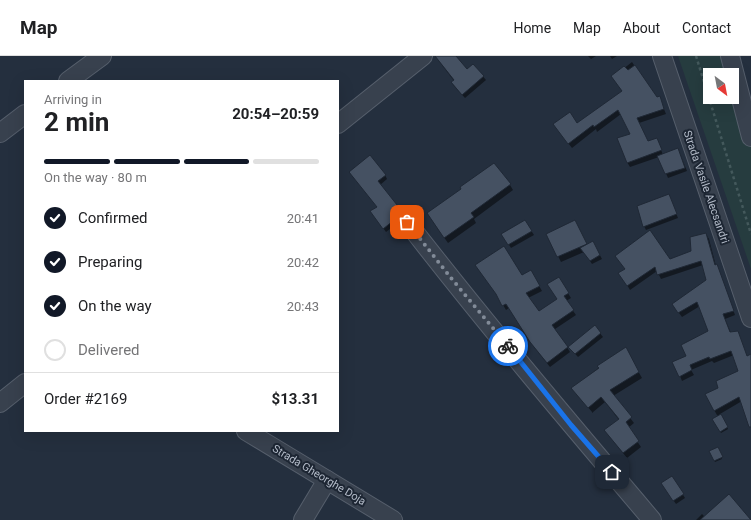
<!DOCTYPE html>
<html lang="en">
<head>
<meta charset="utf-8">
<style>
	:root { --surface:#fff; --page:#f6f6f6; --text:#202124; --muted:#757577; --line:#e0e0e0; --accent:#111827 }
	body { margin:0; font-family:Roboto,sans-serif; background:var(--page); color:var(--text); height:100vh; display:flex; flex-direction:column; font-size:15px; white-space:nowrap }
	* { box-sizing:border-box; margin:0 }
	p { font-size:13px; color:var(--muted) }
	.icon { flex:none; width:22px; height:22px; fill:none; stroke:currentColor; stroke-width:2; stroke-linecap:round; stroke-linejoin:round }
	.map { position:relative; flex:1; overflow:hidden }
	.side { position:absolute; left:24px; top:24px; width:315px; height:352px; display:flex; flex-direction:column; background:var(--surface); border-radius:0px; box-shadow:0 4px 16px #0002 }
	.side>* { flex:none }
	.needle { width:26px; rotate:148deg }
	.tools { position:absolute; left:703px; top:12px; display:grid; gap:8px }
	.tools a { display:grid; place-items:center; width:36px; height:36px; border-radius:0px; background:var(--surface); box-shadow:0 4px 16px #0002; font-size:20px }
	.pin { position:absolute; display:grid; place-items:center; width:34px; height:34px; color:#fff; margin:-17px; border-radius:8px; box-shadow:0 2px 6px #0006 }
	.courier { position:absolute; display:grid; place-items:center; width:40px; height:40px; margin:-20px; border:3px solid #1a73e8; border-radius:50%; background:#fff; color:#222; box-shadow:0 1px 5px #0007 }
	.summary em { font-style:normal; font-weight:700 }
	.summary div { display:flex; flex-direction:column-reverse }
	.summary { display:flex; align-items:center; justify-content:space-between; height:68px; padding:0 20px }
	h1 { font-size:26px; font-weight:700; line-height:30px }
	.bar { display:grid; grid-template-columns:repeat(4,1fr); gap:6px 4px; align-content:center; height:48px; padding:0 20px }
	.bar i { height:5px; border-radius:3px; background:var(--line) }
	.bar .current { background:var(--accent) }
	.bar p { grid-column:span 4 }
	.line { display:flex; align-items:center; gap:10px; padding:0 20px; border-top:1px solid var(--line) }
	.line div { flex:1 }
	ol { padding:0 20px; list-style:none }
	li { display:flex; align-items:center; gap:12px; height:44px }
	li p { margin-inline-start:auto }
	li .icon { padding:4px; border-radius:50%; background:var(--accent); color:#fff; stroke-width:4 }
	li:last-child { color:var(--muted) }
	li i { width:22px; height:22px; border:2px solid var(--line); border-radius:50% }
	header { display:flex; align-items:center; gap:24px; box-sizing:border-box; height:56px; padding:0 20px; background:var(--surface); border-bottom:1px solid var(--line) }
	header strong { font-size:19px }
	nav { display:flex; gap:22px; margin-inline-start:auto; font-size:14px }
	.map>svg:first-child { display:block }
	.park { fill:#263c3f }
	.shadow { fill:#0007 }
	.building { fill:#455162; stroke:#1f2835 }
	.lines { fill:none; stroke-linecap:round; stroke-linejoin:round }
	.minor-casing { stroke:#565f6c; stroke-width:20 }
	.path { stroke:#44595c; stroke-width:2.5; stroke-dasharray:3 3; stroke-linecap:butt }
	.minor { stroke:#38414e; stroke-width:18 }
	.done { stroke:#828b98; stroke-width:4; stroke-dasharray:0 7.2 }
	.route { stroke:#1a73e8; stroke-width:5 }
	.labels { text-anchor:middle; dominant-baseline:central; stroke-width:4; stroke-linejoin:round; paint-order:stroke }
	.street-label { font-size:11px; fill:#b4bcc9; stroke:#1d2633 }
</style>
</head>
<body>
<header>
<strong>Map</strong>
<nav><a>Home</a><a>Map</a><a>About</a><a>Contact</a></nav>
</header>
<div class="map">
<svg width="751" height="464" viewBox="0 0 751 464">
	<rect width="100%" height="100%" fill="#242f3e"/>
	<!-- park -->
	<polygon class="park" points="678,0 726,0 731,19 710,19 710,41 732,41 732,23 751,92 751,213"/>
	<!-- shadow -->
	<g class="shadow">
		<polygon points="439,0 455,0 466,15 473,9 486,24 465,42 454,30 452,27 454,25 439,5 437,2"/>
		<polygon points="588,0 596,0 591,3"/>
		<polygon points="610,0 617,0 612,3"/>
		<polygon points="632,6 656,42 659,41 666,58 639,67 648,86 657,83 663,99 678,93 687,115 668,122 659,101 630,111 627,106 631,79 621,58 597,76 596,73 572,92 557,73 577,68 623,36 613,21"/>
		<polygon points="385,119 387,123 380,129 402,159 393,166 395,169 386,176 374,159 378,151 353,120"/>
		<polygon points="510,129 513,134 474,163 476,167 448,187 431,163"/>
		<polygon points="670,143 678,162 646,174 644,170"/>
		<polygon points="525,165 534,179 511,192 503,179"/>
		<polygon points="578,170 587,189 595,190 602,203 592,208 584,196 561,206 547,178"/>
		<polygon points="706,178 709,183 716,210 719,214 735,259 725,263 731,277 747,301 751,303 751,364 742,345 720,358 728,373 721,377 713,364 718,361 706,339 719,332 739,316 734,299 714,307 712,305 691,314 694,319 682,325 680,320 688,300 710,275 700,250 682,261 676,253 707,225 703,209 661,223 657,215 630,234 620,217 669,205 692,196"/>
		<polygon points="531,216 542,235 528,242 539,257 558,243 559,223 571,242 566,245 576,259 555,273 570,296 550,311 534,291 509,252 506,254 499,242 522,220"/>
		<polygon points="595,271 603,281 578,301 569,291"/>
		<polygon points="625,292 642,322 613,340 634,367 628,372 641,391 627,402 605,375 619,364 605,346 592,357 592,356 572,332"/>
		<polygon points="717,392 722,403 715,406 710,396"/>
		<polygon points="672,421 685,442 676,448 664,431"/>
		<polygon points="702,458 705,461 749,464 696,464"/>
	</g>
	<!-- building -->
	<g class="building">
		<polygon points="435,0 456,0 467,13 473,8 484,20 462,39 451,26 454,24"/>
		<polygon points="635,9 657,41 660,40 664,53 637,62 648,85 657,82 662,94 627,107 617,82 630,78 618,54 594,71 593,69 568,88 553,68 570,56 577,67 622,35 611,20 624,10 628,14"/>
		<polygon points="678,92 685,112 665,118 657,100"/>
		<polygon points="370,99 386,119 378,125 401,154 391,162 393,165 383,173 370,155 377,151 349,116"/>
		<polygon points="494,107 511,128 471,157 474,161 444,182 427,157 461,133 460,131"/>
		<polygon points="669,138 677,158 643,171 637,150"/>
		<polygon points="525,164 532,175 508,189 501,178"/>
		<polygon points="575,164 587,188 557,201 546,178"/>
		<polygon points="650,174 670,203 691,195 690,181 706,177 715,209 717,208 734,255 723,258 730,276 738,275 747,300 751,298 751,371 749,371 739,341 714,355 705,338 718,332 716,325 738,315 731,295 710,303 709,301 690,309 692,314 679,321 672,306 686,300 681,289 708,275 697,246 678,257 672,248 706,224 701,205 657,219 655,211 627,230 618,217 625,213 615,200"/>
		<polygon points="593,185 600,199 590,205 580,192"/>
		<polygon points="504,190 522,219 531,214 540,230 526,237 539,255 557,243 547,228 559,221 569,237 564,240 574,254 552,269 568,291 547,307 530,286 506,248 502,250 496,238 475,209"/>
		<polygon points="595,269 601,277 575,298 568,291"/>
		<polygon points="626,291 639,316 610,334 632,361 626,366 639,385 623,397 604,374 619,363 601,341 588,352 571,332 599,312 597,310"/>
		<polygon points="721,358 728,371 720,376 712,363"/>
		<polygon points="718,391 723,401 714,405 709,395"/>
		<polygon points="672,420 684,438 673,445 661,427"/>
		<polygon points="729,438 751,464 700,464"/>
	</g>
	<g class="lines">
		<defs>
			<g id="minor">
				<polyline points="662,0 751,262"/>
				<polyline points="730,0 751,81"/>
				<polyline points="68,25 102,0"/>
				<polyline points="338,68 423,0"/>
				<polyline points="0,77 25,58"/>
				<path d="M 407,166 C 486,268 569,366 652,464"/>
				<polyline points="0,347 25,327"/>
				<polyline points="246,375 393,464"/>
				<polyline points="303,464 327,424"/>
			</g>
		</defs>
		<!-- minor casing -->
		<use href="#minor" class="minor-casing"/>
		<!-- path -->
		<polyline class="path" points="696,0 751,178"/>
		<!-- minor -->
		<use href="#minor" class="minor"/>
	</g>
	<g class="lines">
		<!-- done -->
		<polyline class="done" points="407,166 451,222 508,290"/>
		<!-- route -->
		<polyline class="route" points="508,290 571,369 612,416"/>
	</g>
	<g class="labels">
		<!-- street labels -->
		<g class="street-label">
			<text transform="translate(706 131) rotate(71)">Strada Vasile Alecsandri</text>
			<text transform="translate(319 419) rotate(31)">Strada Gheorghe Doja</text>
		</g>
	</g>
</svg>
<div class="tools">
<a><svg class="needle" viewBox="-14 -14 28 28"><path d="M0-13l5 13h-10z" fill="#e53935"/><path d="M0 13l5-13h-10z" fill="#757577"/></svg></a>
</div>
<div class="pin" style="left:407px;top:166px;background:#ea580c"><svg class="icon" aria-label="bag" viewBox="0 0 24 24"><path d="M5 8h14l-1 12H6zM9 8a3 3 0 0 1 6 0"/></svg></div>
<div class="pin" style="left:612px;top:416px;background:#1f2937"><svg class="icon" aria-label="home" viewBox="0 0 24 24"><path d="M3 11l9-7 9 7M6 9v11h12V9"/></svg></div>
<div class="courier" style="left:508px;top:290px"><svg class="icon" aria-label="bike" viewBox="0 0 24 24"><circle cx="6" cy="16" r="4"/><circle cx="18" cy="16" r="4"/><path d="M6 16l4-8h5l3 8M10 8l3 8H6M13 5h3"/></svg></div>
<section class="side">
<div class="summary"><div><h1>2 min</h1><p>Arriving in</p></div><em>20:54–20:59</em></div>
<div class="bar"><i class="current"></i><i class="current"></i><i class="current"></i><i></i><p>On the way · 80 m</p></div>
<ol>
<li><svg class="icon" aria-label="check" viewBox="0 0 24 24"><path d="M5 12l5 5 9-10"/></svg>Confirmed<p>20:41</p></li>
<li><svg class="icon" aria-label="check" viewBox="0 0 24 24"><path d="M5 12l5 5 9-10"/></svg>Preparing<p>20:42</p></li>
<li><svg class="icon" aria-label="check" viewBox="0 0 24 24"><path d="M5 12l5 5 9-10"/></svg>On the way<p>20:43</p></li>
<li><i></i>Delivered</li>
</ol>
<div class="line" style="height:52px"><div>Order #2169</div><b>$13.31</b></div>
</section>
</div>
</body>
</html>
